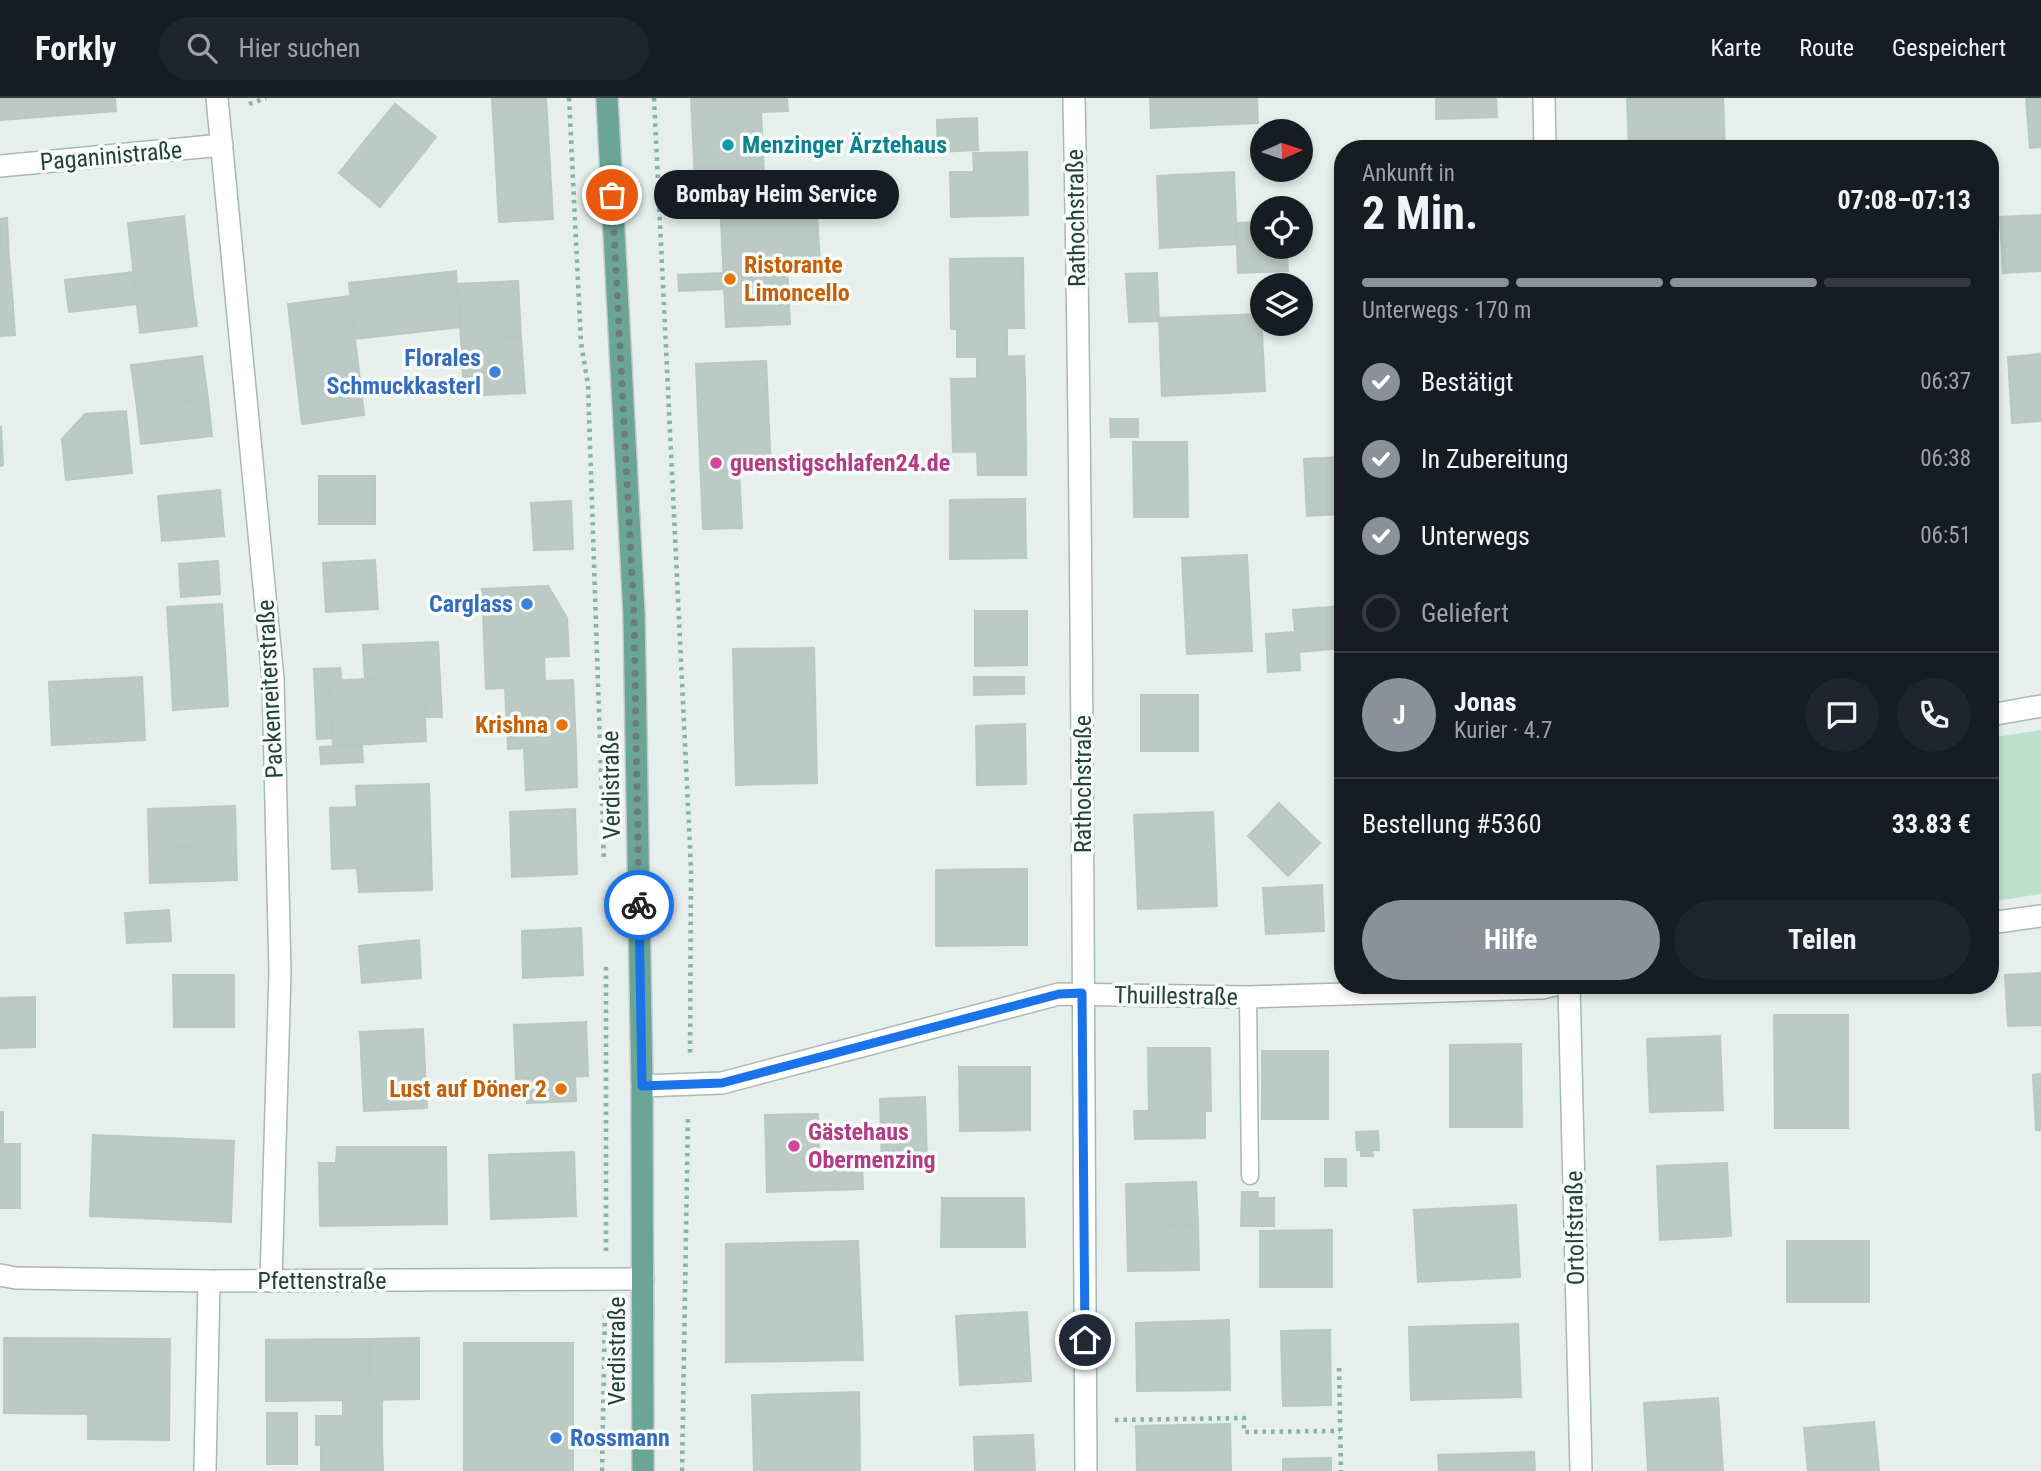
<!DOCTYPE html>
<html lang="de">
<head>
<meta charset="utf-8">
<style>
	:root { --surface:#171b24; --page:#20242c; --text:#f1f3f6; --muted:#9ea1a6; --line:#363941; --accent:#8c9099 }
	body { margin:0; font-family:"Roboto Condensed",sans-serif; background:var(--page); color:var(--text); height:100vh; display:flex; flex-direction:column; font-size:26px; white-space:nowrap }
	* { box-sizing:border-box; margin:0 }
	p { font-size:23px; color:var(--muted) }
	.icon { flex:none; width:38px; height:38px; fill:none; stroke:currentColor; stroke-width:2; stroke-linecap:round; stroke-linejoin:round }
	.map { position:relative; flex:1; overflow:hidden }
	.side { position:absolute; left:1334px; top:42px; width:665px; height:854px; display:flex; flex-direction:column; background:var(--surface); border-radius:28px; box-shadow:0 4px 10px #0003 }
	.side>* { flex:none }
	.needle { width:46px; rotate:87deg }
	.controls { position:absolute; left:1250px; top:21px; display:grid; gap:14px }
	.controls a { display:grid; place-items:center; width:63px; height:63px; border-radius:50%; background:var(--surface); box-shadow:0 4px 10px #0003; font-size:35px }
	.pin { position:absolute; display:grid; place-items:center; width:60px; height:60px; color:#fff; margin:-30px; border:4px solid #fff; border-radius:50%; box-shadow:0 2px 7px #0007 }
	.courier { position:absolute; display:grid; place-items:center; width:70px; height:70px; margin:-35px; border:5px solid #1a73e8; border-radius:50%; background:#fff; color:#222; box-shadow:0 2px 9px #0007 }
	.bubble { position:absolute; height:49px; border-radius:24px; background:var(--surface); box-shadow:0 4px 10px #0003; font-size:23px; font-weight:700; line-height:49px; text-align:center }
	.overview em { font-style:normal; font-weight:700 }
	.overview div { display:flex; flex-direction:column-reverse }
	.overview { display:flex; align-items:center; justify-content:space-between; height:119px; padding:0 28px }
	h1 { font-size:46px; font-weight:700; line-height:52px }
	.bar { display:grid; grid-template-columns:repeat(4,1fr); gap:10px 7px; align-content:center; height:84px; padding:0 28px }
	.bar i { height:9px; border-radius:5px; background:var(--line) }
	.bar .selected { background:var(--accent) }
	.bar p { grid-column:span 4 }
	.line { display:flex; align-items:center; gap:18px; padding:0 28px; border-top:2px solid var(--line) }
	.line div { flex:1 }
	.round { display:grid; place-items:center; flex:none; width:74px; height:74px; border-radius:37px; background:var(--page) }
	ol { padding:0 28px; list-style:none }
	li { display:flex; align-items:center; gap:21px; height:77px }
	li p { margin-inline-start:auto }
	li .icon { padding:7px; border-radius:50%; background:var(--accent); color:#fff; stroke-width:4 }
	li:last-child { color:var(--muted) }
	li i { width:38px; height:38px; border:4px solid var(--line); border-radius:50% }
	.cta { display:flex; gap:14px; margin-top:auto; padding:14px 28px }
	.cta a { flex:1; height:80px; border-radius:42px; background:var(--accent); color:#fff; font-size:28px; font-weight:700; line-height:80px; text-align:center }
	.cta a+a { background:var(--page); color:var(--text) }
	header { display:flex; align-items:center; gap:42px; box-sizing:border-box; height:98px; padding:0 35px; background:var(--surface); border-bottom:2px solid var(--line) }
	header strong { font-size:33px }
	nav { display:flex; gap:38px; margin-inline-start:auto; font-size:24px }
	.search { width:490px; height:63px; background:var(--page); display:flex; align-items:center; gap:18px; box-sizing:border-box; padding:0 24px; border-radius:38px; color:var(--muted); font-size:26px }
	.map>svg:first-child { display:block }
	.green { fill:#bfe0c8 }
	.building { fill:#bbcac4; stroke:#b8c9c2; stroke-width:2 }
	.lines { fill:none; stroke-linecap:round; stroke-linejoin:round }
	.service-casing { stroke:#a8b8b2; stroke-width:19 }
	.minor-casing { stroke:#a8b8b2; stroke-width:24 }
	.primary-casing { stroke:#c2cac8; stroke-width:24 }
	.path { stroke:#86b3a5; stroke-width:4.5; stroke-dasharray:3.5 5; stroke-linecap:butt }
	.service { stroke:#fff; stroke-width:16 }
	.minor { stroke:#fff; stroke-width:21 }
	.primary { stroke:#6aa596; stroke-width:21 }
	.done { stroke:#687f78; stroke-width:7; stroke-dasharray:0 12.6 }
	.route { stroke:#1a73e8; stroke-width:9 }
	.culture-dot { fill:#0f9aa8; stroke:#f7fbf9; stroke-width:2.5 }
	.food-dot { fill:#e8710a; stroke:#f7fbf9; stroke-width:2.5 }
	.shop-dot { fill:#3f7fe0; stroke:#f7fbf9; stroke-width:2.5 }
	.hotel-dot { fill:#d1479c; stroke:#f7fbf9; stroke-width:2.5 }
	.labels { text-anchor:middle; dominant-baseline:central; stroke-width:7; stroke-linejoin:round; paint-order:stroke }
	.culture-label { font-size:24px; font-weight:bold; fill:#0d838f; stroke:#f7fbf9; text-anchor:start }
	.street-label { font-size:24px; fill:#24423a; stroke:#f7fbf9 }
	.food-label { font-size:24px; font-weight:bold; fill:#c56008; stroke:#f7fbf9; text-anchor:end }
	.shop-label { font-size:24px; font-weight:bold; fill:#366cbe; stroke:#f7fbf9; text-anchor:end }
	.hotel-label { font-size:24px; font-weight:bold; fill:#b23c85; stroke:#f7fbf9; text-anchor:start }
</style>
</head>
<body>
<header>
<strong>Forkly</strong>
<div class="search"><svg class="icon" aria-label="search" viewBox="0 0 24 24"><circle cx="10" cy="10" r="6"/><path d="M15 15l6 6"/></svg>Hier suchen</div>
<nav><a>Karte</a><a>Route</a><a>Gespeichert</a></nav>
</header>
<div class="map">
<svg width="2041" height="1373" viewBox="0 0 2041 1373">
	<rect width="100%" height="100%" fill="#e6efeb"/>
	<!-- green -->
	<polygon class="green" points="2041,632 2041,796 1990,804 1990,640"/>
	<!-- building -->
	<g class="building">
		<polygon points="0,0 115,0 116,13 0,22"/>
		<polygon points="492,0 546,0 553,121 499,124"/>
		<polygon points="691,0 787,0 788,13 761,14 764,79 695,82"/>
		<polygon points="1150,0 1257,0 1258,25 1151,30"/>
		<polygon points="1436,0 1496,0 1497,19 1436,21"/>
		<polygon points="1723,0 1725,51 1629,51 1627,1"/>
		<polygon points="2026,0 2041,0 2041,49 2030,50"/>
		<polygon points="395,6 436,39 409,73 367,40"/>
		<polygon points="977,20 978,52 938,54 937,22"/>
		<polygon points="367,40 409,73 380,109 339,75"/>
		<polygon points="1027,54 1028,117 951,119 950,74 974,74 973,55"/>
		<polygon points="1234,74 1237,146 1160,150 1157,78"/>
		<polygon points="817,117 820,164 787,166 790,226 726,229 721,121"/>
		<polygon points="2041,117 2041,173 2003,175 2000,119"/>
		<polygon points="184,118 193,199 137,206 128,125"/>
		<polygon points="7,120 9,160 0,161 0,121"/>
		<polygon points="1262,124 1262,149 1287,149 1288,173 1238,175 1236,125"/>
		<polygon points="9,160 12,195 0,196 0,161"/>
		<polygon points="1023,160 1024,230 951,231 950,161"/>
		<polygon points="456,173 460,229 355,241 349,185"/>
		<polygon points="133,174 137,206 69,214 65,182"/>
		<polygon points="723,175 724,191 679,193 678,177"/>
		<polygon points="1157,175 1159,223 1129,224 1126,176"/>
		<polygon points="518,183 521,239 461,242 458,186"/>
		<polygon points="12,195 15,237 0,238 0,196"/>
		<polygon points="350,198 364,317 302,326 288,206"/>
		<polygon points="193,199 197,228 140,235 137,206"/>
		<polygon points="1261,216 1265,293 1162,298 1159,220"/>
		<rect x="957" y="230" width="50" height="29"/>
		<polygon points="521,239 525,295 464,298 461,242"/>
		<polygon points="2041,256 2041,323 2012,325 2008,259"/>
		<polygon points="202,258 208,301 137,310 131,267"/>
		<polygon points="1024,258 1025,280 977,281 977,259"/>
		<polygon points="766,263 771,372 739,373 742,430 703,431 696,266"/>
		<polygon points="1025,280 1026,353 953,354 951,281"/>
		<polygon points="208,301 212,338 141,346 137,310"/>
		<polygon points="126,313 132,375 66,382 62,341 85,316"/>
		<polygon points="1110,321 1138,321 1138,339 1111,339"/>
		<polygon points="1,329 3,367 0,368 0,329"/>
		<polygon points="1133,344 1187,344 1188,419 1134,419"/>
		<polygon points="977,353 1026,353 1026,377 978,377"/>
		<polygon points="1342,359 1342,416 1307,418 1304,361"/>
		<rect x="319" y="378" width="56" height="48"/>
		<polygon points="220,392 224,438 162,443 158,398"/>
		<polygon points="1025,401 1026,460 950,461 950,402"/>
		<polygon points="571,403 573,451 534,452 531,405"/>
		<polygon points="1247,457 1252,553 1187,556 1182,460"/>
		<polygon points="375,462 378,511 326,514 323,465"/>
		<polygon points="218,463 220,496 181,499 179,466"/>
		<polygon points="1990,478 1995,546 1990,546"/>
		<polygon points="548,488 567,520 569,558 544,559 545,583 573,582 576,648 508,651 505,590 486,591 482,491"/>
		<polygon points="222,506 226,569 171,573 167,509"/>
		<polygon points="1342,508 1342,550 1299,554 1300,572 1268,574 1266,536 1295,534 1293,512"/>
		<polygon points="975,513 1027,513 1027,567 975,568"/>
		<polygon points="438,544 442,619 425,619 423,578 365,581 363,547"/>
		<polygon points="814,550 817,685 736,687 733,551"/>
		<polygon points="226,569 228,608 173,612 171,573"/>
		<polygon points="340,570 342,583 329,583 333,640 317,641 314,571"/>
		<polygon points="423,578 426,643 333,648 329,583"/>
		<polygon points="142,579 145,642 52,647 49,584"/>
		<polygon points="974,579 1024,579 1024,596 974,597"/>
		<rect x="1141" y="597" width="57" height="56"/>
		<polygon points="1025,626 1026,686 977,687 976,628"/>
		<polygon points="362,647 363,664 321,666 320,649"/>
		<polygon points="576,648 577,689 526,692 524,650"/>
		<polygon points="429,686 432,792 359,794 357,770 332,771 330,710 357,709 356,688"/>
		<polygon points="1279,705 1320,745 1288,778 1248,738"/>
		<polygon points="235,708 236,747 149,750 148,711"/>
		<polygon points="575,711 577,776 512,779 510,714"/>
		<polygon points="1213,714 1217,808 1138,811 1134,717"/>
		<polygon points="236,747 237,782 150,785 149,750"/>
		<polygon points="1027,771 1027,847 936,848 936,772"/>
		<polygon points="1322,787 1324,833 1266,836 1263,790"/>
		<polygon points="169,812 171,843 127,845 125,815"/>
		<polygon points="581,830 583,877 523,880 522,833"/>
		<polygon points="419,842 421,880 362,885 359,848"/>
		<polygon points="2041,875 2041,927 2008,928 2005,877"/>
		<polygon points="173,877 234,877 234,929 174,929"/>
		<polygon points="35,899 35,949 0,950 0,900"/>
		<polygon points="1774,917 1848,917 1848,1030 1775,1030"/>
		<polygon points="586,924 588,978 516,981 514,927"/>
		<polygon points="423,931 427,1010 364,1013 360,934"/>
		<polygon points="1720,938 1723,1012 1650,1014 1647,941"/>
		<polygon points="1521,946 1522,1029 1450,1029 1450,947"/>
		<polygon points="1148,950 1210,950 1211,1013 1149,1013"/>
		<rect x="1262" y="953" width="66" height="68"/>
		<polygon points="959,969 1030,969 1030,1032 960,1033"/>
		<polygon points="2041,976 2041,1032 2036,1032 2033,977"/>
		<polygon points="575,979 576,1003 527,1005 526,980"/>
		<polygon points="925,999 927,1066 882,1067 880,1001"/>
		<polygon points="1134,1013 1205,1013 1205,1040 1135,1041"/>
		<polygon points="0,1014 3,1014 3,1046 20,1046 20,1110 0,1110"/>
		<polygon points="818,1016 819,1057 862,1056 863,1091 767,1094 765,1017"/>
		<polygon points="1378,1033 1379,1052 1372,1052 1373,1058 1361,1058 1361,1052 1357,1052 1356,1034"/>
		<polygon points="93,1037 234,1043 231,1124 90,1118"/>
		<polygon points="337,1049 446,1049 447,1126 320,1128 319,1065 336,1065"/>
		<polygon points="574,1054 576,1118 491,1121 489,1057"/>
		<rect x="1325" y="1061" width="21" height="27"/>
		<polygon points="1727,1065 1731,1138 1660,1142 1657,1068"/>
		<polygon points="1196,1084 1198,1127 1127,1129 1126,1086"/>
		<polygon points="1242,1094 1258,1094 1257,1100 1274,1100 1274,1128 1241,1128"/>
		<polygon points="942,1100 1024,1100 1025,1149 941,1149"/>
		<polygon points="1516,1107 1520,1179 1418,1184 1414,1112"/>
		<polygon points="1198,1127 1199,1172 1128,1173 1127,1129"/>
		<polygon points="1332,1132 1332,1189 1260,1189 1260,1133"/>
		<polygon points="858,1143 863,1262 726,1264 726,1146"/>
		<rect x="1787" y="1143" width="82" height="61"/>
		<polygon points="1027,1214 1031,1283 960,1287 956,1218"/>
		<polygon points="1229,1222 1230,1292 1137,1293 1136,1225"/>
		<polygon points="1518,1226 1521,1299 1411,1302 1409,1229"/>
		<polygon points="1330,1232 1331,1307 1283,1308 1281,1233"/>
		<polygon points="4,1240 170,1241 169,1342 88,1341 88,1316 4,1315"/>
		<polygon points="419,1240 419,1301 370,1302 369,1241"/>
		<polygon points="369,1241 370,1302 266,1303 266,1242"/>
		<rect x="464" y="1245" width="109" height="128"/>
		<polygon points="859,1294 860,1373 754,1373 752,1297"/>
		<polygon points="1718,1300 1723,1373 1648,1373 1644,1305"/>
		<polygon points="343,1302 382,1302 382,1347 316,1347 316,1318 343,1318"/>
		<rect x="267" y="1315" width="30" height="51"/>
		<polygon points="1874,1324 1879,1373 1808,1373 1804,1330"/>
		<polygon points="1230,1326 1231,1373 1137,1373 1136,1328"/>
		<polygon points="1033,1337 1035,1373 975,1373 974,1339"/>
		<polygon points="382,1347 383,1373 321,1373 321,1348"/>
		<polygon points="1534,1354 1535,1373 1439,1373 1438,1357"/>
		<polygon points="1331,1360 1331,1373 1283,1373 1283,1361"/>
	</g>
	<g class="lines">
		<defs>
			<polyline id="service" points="1248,899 1250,1078"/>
			<g id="minor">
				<polyline points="217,0 273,581 280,874 271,1183"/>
				<path d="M 1074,0 C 1083,458 1083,915 1086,1373"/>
				<polyline points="1544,0 1545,51"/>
				<polyline points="0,68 222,47"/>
				<polyline points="1990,617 2041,608"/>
				<polyline points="1990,825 2041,818"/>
				<polyline points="1569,887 1581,1373"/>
				<polyline points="642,988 722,985 1059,896 1248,899 1542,890 1554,887"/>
				<polyline points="0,1177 16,1180 209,1183 643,1181"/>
				<polyline points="205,1373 209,1183"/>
			</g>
			<polyline id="primary" points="607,0 634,516 642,988 643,1373"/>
		</defs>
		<!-- service casing -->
		<use href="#service" class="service-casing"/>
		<!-- minor casing -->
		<use href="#minor" class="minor-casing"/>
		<!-- primary casing -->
		<use href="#primary" class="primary-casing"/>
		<!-- path -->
		<g class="path">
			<polyline points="569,0 581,245 588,287 604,764"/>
			<polyline points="654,0 691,771 690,956"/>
			<polyline points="249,6 266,0"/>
			<polyline points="606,1153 606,864"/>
			<polyline points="1339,1270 1341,1373"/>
			<polyline points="1115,1322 1244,1320 1244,1334 1340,1333"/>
			<polyline points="602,1373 605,1211"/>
			<polyline points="682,1373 688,1017"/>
		</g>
		<!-- service -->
		<use href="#service" class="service"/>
		<!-- minor -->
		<use href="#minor" class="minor"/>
		<!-- primary -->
		<use href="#primary" class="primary"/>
	</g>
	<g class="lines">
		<!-- done -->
		<polyline class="done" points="612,97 634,516 639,807"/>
		<!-- route -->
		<polyline class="route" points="639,807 642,988 722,985 1059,896 1082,895 1085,1242"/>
	</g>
	<!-- markers -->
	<circle class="culture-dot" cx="728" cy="47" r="7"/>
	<g class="food-dot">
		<circle cx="730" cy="181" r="7"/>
		<circle cx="562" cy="627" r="7"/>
		<circle cx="561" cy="991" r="7"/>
	</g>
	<g class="shop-dot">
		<circle cx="495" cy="274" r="7"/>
		<circle cx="527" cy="506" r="7"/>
		<circle cx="556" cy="1340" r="7"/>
	</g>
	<g class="hotel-dot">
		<circle cx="716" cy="365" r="7"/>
		<circle cx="794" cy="1048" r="7"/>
	</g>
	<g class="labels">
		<!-- culture labels -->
		<g class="culture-label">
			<text x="742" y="47">Menzinger Ärztehaus</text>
		</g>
		<!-- street labels -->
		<g class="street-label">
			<text transform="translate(111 58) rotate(-5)">Paganinistraße</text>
			<text transform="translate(1076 120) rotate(-91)">Rathochstraße</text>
			<text transform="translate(270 591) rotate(-93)">Packenreiterstraße</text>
			<text transform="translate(1083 686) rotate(-90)">Rathochstraße</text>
			<text transform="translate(611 687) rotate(-91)">Verdistraße</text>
			<text transform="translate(1176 898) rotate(1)">Thuillestraße</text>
			<text transform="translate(1575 1130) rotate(-91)">Ortolfstraße</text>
			<text x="322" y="1183">Pfettenstraße</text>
			<text transform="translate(617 1253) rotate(-90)">Verdistraße</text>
		</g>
		<!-- food labels -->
		<g class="food-label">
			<text x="744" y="167" text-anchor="start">Ristorante<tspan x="744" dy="28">Limoncello</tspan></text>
			<text x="548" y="627">Krishna</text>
			<text x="547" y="991">Lust auf Döner 2</text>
		</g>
		<!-- shop labels -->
		<g class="shop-label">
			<text x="481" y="260">Florales<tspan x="481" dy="28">Schmuckkasterl</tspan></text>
			<text x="513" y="506">Carglass</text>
			<text x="570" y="1340" text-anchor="start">Rossmann</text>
		</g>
		<!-- hotel labels -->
		<g class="hotel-label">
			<text x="730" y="365">guenstigschlafen24.de</text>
			<text x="808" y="1034">Gästehaus<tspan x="808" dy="28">Obermenzing</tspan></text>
		</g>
	</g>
</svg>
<div class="controls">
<a><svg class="needle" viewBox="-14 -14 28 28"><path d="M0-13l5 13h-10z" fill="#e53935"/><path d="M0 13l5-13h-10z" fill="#9ea1a6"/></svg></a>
<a><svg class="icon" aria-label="locate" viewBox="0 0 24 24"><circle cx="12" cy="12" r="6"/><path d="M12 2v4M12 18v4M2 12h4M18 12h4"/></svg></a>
<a><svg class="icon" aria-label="layers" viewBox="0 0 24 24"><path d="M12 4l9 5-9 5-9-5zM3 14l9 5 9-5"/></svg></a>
</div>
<div class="pin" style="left:612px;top:97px;background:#ea580c"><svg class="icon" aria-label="bag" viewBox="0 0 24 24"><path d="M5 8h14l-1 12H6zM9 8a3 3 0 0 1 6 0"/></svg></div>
<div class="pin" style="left:1085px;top:1242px;background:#1f2937"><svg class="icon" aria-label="home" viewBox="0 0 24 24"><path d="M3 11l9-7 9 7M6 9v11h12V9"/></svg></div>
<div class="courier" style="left:639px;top:807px"><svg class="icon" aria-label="bike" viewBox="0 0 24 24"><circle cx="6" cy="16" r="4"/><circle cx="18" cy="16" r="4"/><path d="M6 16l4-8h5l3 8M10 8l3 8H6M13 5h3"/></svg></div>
<div class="bubble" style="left:654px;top:72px;width:245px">Bombay Heim Service</div>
<section class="side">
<div class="overview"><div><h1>2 Min.</h1><p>Ankunft in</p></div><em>07:08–07:13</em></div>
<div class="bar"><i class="selected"></i><i class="selected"></i><i class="selected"></i><i></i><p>Unterwegs · 170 m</p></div>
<ol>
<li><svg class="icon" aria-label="check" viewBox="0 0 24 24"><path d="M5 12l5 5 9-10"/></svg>Bestätigt<p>06:37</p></li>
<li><svg class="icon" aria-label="check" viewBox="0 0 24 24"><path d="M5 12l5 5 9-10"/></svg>In Zubereitung<p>06:38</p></li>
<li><svg class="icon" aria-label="check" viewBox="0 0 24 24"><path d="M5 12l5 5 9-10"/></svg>Unterwegs<p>06:51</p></li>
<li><i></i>Geliefert</li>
</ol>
<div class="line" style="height:126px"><b class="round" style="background:var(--accent);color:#fff">J</b><div><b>Jonas</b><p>Kurier · 4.7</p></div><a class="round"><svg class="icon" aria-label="chat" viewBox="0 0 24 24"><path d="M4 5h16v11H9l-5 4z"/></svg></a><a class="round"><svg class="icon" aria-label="phone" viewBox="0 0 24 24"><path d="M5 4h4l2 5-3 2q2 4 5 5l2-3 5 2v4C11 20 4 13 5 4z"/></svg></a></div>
<div class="line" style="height:91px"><div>Bestellung #5360</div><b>33.83 €</b></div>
<div class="cta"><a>Hilfe</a><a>Teilen</a></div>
</section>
</div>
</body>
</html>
